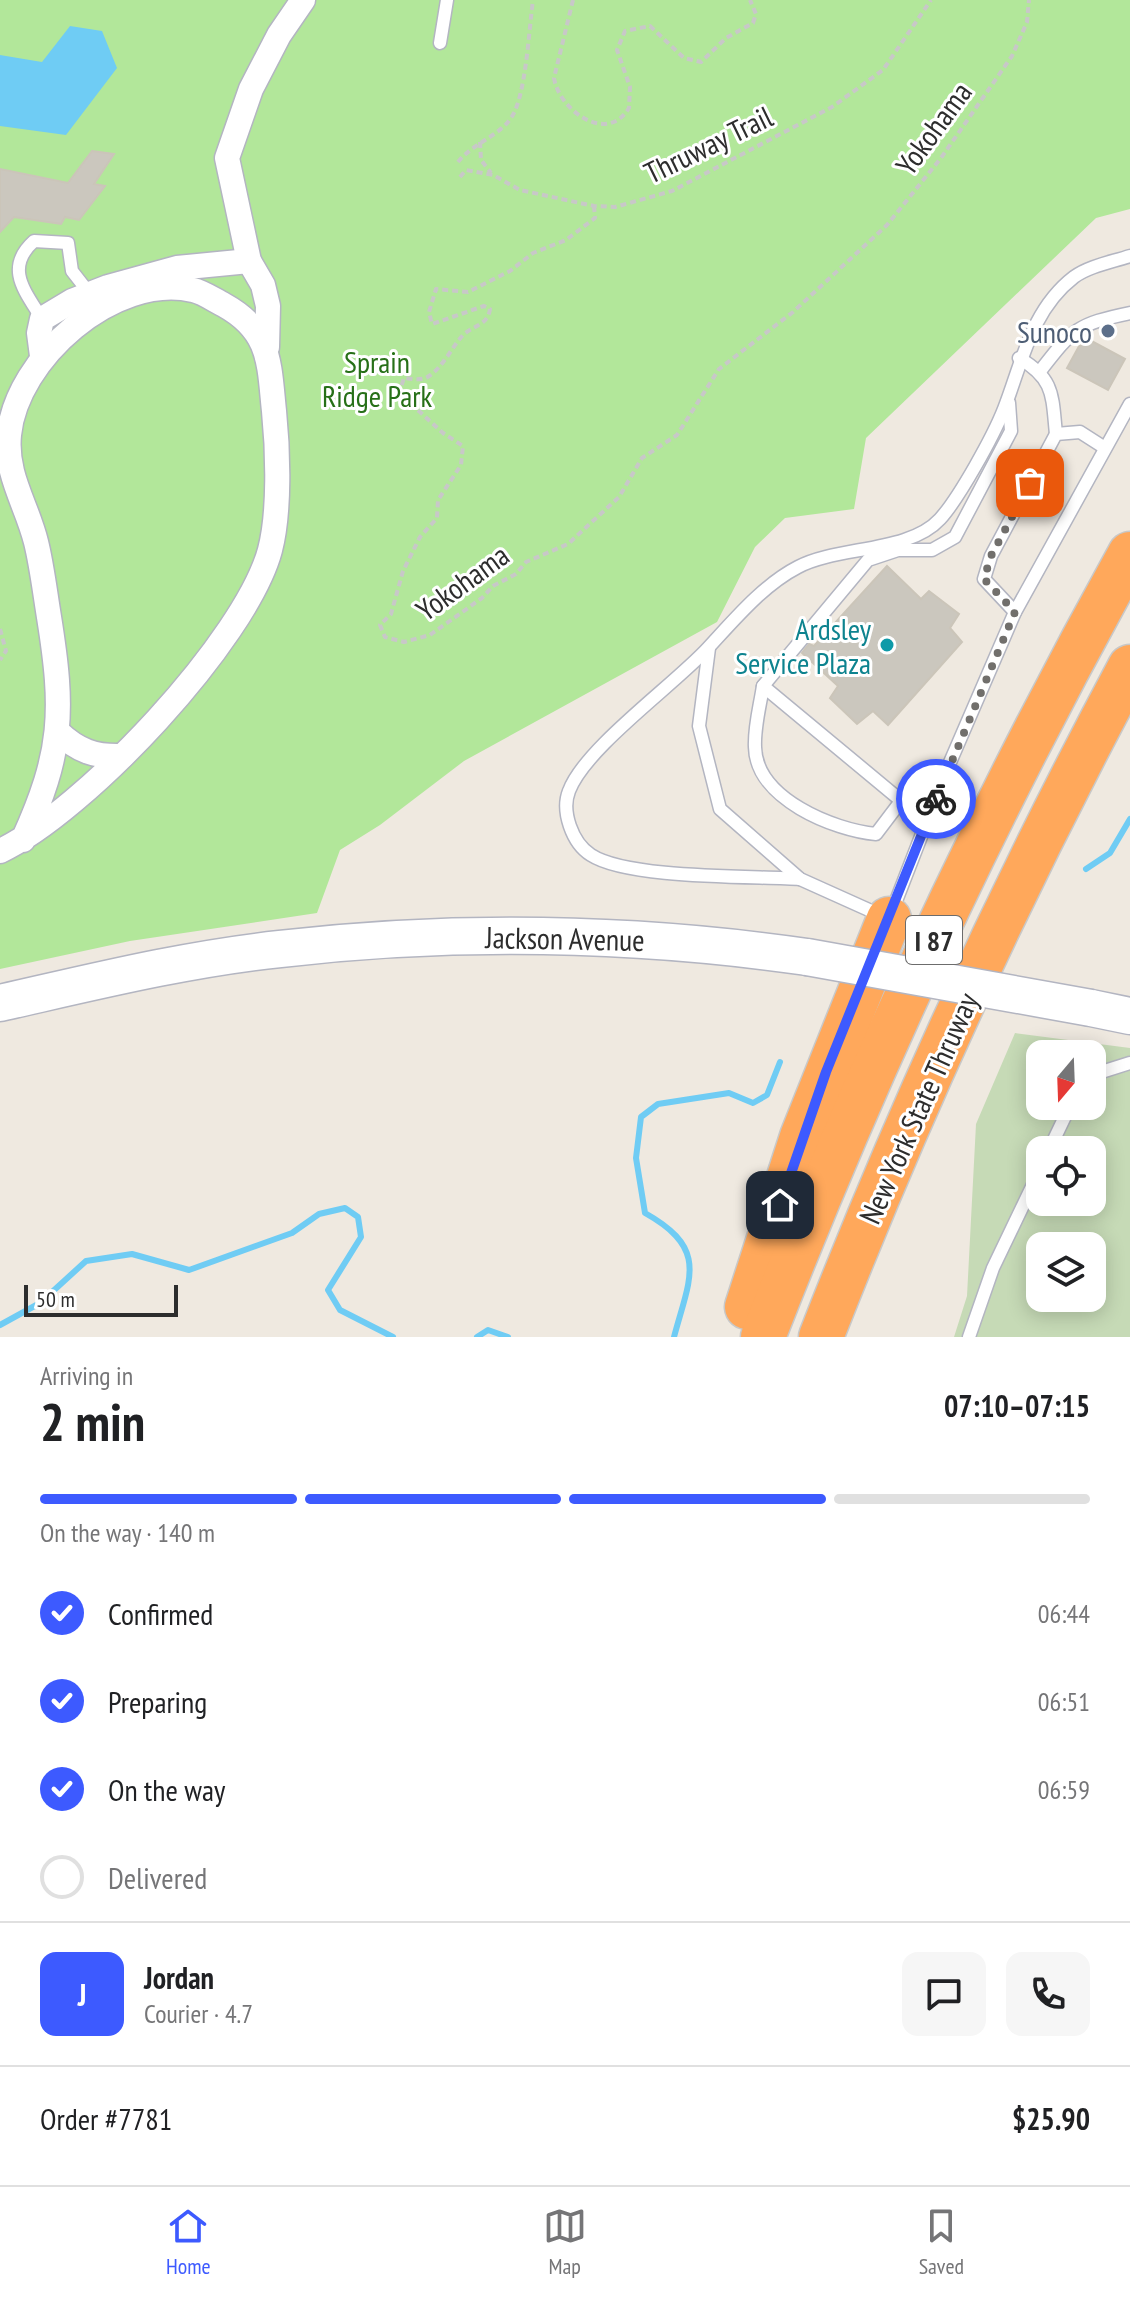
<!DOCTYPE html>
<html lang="en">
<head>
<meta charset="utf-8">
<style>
	:root { --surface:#fff; --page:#f6f6f6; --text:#202124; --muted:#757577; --line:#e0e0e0; --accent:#3d5aff }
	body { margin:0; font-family:"PT Sans Narrow",sans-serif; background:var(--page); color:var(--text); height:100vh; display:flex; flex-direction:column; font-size:30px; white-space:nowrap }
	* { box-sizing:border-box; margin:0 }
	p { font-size:26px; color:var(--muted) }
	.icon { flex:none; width:44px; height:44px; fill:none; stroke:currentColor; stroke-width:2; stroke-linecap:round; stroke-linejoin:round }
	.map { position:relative; height:1337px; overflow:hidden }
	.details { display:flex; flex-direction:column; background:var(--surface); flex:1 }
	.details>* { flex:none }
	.needle { width:52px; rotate:199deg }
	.buttons { position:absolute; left:1026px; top:1040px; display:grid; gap:16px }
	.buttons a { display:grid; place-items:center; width:80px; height:80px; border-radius:16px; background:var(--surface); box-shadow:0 4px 20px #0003; font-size:40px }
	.scale { position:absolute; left:24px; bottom:20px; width:154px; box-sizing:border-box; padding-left:8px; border:4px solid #2d2d2d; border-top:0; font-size:22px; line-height:28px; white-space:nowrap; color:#2d2d2d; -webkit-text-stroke:6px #fff; paint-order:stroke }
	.pin { position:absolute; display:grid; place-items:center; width:68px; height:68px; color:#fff; margin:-34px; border-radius:16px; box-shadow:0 4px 12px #0006 }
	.courier { position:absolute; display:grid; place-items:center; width:80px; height:80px; margin:-40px; border:6px solid #3d5aff; border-radius:50%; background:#fff; color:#222; box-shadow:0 2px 10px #0007 }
	.summary em { font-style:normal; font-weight:700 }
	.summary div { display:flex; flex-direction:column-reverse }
	.summary { display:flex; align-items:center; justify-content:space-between; height:136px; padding:0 40px }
	h1 { font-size:52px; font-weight:700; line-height:60px }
	.bar { display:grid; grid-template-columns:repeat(4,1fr); gap:12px 8px; align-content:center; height:96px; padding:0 40px }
	.bar i { height:10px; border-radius:6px; background:var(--line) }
	.bar .selected { background:var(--accent) }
	.bar p { grid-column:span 4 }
	.line { display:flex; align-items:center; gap:20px; padding:0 40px; border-top:2px solid var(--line) }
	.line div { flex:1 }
	.round { display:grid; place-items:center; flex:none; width:84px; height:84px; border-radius:16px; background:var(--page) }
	ol { padding:0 40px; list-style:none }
	li { display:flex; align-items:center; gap:24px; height:88px }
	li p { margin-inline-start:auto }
	li .icon { padding:8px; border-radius:50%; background:var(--accent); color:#fff; stroke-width:4 }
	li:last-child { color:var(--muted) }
	li i { width:44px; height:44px; border:4px solid var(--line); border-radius:50% }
	.menu { display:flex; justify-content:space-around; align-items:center; height:112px; border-top:2px solid var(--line); background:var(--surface); font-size:22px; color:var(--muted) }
	.menu a { display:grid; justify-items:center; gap:4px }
	.menu .selected { color:var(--accent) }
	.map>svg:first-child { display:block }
	.green { fill:#b2e79a }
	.cemetery { fill:#c6dab6; fill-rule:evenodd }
	.water { fill:#6fccf4 }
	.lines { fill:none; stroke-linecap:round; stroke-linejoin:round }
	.stream { stroke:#6fccf4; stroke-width:6 }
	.building { fill:#cbc7be; stroke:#cbc5b9; stroke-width:2 }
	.service-casing { stroke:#b3b5c1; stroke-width:15 }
	.minor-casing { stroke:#b3b5c1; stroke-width:27 }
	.secondary-casing { stroke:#b3b5c1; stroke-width:39 }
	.motorway-casing { stroke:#c8c8c8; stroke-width:47 }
	.path { stroke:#c8c8c8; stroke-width:4; stroke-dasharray:6 4; stroke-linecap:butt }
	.service { stroke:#fff; stroke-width:12 }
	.minor { stroke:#fff; stroke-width:24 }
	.secondary { stroke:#fff; stroke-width:36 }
	.motorway { stroke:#ffa85b; stroke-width:44 }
	.secondary-bridge-casing { stroke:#b3b5c1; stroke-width:39; stroke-linecap:butt }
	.secondary-bridge { stroke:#fff; stroke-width:36 }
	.done { stroke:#716f6c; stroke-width:8; stroke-dasharray:0 14.4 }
	.route { stroke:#3d5aff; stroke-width:10 }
	.service-dot { fill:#5c6f8a; stroke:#fff; stroke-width:3 }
	.culture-dot { fill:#0f9aa8; stroke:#fff; stroke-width:3 }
	.labels { text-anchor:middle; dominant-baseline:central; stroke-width:6; stroke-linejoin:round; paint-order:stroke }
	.shield { fill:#fff; stroke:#6c6c6c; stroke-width:2 }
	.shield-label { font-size:28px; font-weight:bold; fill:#2d2d2d }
	.street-label { font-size:30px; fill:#2d2d2d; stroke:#fff }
	.service-label { font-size:30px; fill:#4e5e75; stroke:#fff; text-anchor:end }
	.park-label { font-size:30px; fill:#277018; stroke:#fff }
	.culture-label { font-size:30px; fill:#0d838f; stroke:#fff; text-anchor:end }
</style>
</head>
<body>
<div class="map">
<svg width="1130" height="1337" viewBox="0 0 1130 1337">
	<rect width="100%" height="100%" fill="#efe9e0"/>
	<!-- green -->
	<polygon class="green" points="0,0 1130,0 1130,209 1096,218 866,438 854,509 785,518 755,547 717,622 464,761 380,825 340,850 317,913 130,941 0,969"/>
	<!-- cemetery -->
	<path class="cemetery" d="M 1015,1033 L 1130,1048 L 1130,1337 L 954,1337 L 967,1296 L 976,1124 ZM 1040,1054 L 1092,1054 L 1092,1106 L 1040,1106 ZM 1040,1150 L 1092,1150 L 1092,1202 L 1040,1202 ZM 1040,1246 L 1092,1246 L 1092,1298 L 1040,1298 Z"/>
	<!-- water -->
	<polygon class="water" points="70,26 102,31 117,68 66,135 0,126 0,55 42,62"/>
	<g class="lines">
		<!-- stream -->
		<g class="stream">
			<polyline points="1086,869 1110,853 1130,819"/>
			<polyline points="0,1325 40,1303 86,1261 132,1254 189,1270 292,1233 319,1214 345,1208 358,1217 361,1237 328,1290 340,1310 393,1337"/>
			<polyline points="477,1337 488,1330 508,1337"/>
			<path d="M 674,1337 C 690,1277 709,1249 645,1213 L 636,1158 L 641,1117 L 658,1104 L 729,1093 L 753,1103 L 767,1095 L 780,1062"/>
		</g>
	</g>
	<!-- building -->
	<g class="building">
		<polygon points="92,151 114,154 94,184 105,186 79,220 65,217 61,224 14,217 0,232 0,169 68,183"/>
		<polygon points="1084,337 1125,359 1108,390 1067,368"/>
		<polygon points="887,566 921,599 929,591 959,614 950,628 962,642 888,725 873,711 857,724 830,698 838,686 802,653 809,644 814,646"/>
	</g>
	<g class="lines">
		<defs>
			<g id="service">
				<polyline points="440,43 447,0"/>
				<path d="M 42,319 C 25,291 4,268 34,241 L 68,243 L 72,271 L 90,294"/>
				<path d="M 1019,358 C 1055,379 1052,396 1056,434"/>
				<path d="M 1041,370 C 1073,329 1077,324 1130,313"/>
				<polyline points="1015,612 984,579 991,556 1056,434 1080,432 1105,448"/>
				<polyline points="709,648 699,726 720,809 800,879 889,919 948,767 1015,612 1130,404"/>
				<polyline points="763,686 868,560 898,550 932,550 955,537 1011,431 1009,403"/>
				<path d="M 901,801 L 876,834 C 834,830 756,799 755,747 C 754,727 760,706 763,686 L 928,823"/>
				<path d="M 800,879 C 752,876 628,879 591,855 C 572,843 561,811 569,791 C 585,748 674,685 708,648 C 734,620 763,585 798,567 C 837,546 909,553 940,519 C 959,498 993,437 1004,409 C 1022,363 1031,310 1074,277 C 1089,266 1112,262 1130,256"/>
				<polyline points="1092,1075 1130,1063"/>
				<polyline points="1049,1150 1070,1106"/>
				<polyline points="969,1337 993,1268 1040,1170"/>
			</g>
			<g id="minor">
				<polyline points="267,347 268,306 263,285 249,261 227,158 251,89 279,35 303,0"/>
				<polyline points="42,356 39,333 42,319 72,301 108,287 177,268 249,261"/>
				<path d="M 58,732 C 78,751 95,757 122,756"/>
				<path d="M 0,851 C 84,812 246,640 270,550 C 280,512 278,450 274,411 C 269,363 271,331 224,305 C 214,300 203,292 193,290 C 114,272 16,359 9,435 C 5,475 27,505 36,542 C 42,566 45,593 49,617 C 64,711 63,752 23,840"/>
			</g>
			<g id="secondary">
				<path d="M 0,1003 C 93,982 185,959 280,949 C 455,929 632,932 807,957"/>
				<polyline points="1091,1008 1130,1016"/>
			</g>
			<g id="motorway">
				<polyline points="747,1307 802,1137 889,919"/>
				<path d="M 763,1337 C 867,1069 990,806 1130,554"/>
				<path d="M 821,1337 C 910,1108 1014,884 1130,667"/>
			</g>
		</defs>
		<!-- service casing -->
		<use href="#service" class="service-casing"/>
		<!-- minor casing -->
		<use href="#minor" class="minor-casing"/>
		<!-- secondary casing -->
		<use href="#secondary" class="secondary-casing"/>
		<!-- motorway casing -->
		<use href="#motorway" class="motorway-casing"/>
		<!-- path -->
		<g class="path">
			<path d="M 573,0 L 554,78 C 559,110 607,145 629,108 L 630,87 L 617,50 L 625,31 L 650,26 L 684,58 L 701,62 L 726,38 L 753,23 L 756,14 L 750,0"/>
			<polyline points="480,142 481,160 491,173"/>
			<path d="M 458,162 C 473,143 498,137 511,118 C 526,97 529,28 533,0"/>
			<polyline points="460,177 466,170 493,175 520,190 594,206 615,207 672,191 832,107 883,70 931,0"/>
			<path d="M 594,206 L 595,218 L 566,240 L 533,253 L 510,271 L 468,292 L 436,289 L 429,312 L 432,324 L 484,306 L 490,309 C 488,325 474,325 463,335 C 452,347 443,367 429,376 C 422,381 412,379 404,378 L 399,393 L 443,433 L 463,446 L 461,465 L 438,500 L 437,518 L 420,537 L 403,571 L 391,614 L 380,625 L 385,637 L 404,642 L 430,635 L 482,598 L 493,586 L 516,574 L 526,562 L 568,544 L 619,497 L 642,458 L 677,435 L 719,369 L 793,312 L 887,225 L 941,158 L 1012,56 L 1027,22 L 1029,0"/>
			<polyline points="0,629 6,651 0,660"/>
		</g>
		<!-- service -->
		<use href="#service" class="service"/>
		<!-- minor -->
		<use href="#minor" class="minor"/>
		<!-- secondary -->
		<use href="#secondary" class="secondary"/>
		<!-- motorway -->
		<use href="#motorway" class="motorway"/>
		<defs>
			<polyline id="secondary-bridge" points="807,957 1091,1008"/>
		</defs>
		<!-- secondary-bridge casing -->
		<use href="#secondary-bridge" class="secondary-bridge-casing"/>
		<!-- secondary-bridge -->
		<use href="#secondary-bridge" class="secondary-bridge"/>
	</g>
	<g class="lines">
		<!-- done -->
		<polyline class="done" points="936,799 1015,612 984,579 991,556 1030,483"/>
		<!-- route -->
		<polyline class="route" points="780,1205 826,1072 936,799"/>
	</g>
	<!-- markers -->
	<circle class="service-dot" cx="1108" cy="331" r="8"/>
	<circle class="culture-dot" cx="887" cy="645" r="8"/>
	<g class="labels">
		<!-- shield labels -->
		<rect class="shield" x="906" y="916" width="56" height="48" rx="6"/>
		<g class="shield-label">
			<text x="934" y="940">I 87</text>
		</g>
		<!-- street labels -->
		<g class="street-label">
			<text transform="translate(933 128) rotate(-54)">Yokohama</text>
			<text transform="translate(708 144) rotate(-26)">Thruway Trail</text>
			<text transform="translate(462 582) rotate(-36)">Yokohama</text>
			<text transform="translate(565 938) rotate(1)">Jackson Avenue</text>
			<text transform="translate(918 1108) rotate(-66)">New York State Thruway</text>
		</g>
		<!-- service labels -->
		<g class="service-label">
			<text x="1092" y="331">Sunoco</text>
		</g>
		<!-- park labels -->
		<g class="park-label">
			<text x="377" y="361">Sprain<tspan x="377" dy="34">Ridge Park</tspan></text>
		</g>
		<!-- culture labels -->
		<g class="culture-label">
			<text x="871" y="628">Ardsley<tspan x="871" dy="34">Service Plaza</tspan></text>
		</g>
	</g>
</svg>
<div class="buttons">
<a><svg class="needle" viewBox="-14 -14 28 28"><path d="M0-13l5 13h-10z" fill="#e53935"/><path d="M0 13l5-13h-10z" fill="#757577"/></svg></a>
<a><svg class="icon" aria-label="locate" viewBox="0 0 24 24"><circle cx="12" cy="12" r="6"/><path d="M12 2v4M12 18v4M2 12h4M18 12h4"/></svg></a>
<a><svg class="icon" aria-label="layers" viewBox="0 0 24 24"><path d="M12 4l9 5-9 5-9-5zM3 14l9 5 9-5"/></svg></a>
</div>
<div class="scale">50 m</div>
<div class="pin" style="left:1030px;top:483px;background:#ea580c"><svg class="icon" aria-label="bag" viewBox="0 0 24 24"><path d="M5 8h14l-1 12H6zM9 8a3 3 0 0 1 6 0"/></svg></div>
<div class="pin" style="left:780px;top:1205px;background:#1f2937"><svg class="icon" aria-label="home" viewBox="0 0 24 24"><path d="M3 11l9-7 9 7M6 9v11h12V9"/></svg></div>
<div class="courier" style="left:936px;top:799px"><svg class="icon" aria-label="bike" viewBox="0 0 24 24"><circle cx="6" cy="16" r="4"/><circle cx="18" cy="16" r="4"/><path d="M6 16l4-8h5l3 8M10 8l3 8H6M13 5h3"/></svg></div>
</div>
<section class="details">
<div class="summary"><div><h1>2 min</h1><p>Arriving in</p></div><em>07:10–07:15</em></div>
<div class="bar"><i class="selected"></i><i class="selected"></i><i class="selected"></i><i></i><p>On the way · 140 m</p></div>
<ol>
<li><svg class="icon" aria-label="check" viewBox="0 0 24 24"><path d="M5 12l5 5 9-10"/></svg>Confirmed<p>06:44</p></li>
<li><svg class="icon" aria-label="check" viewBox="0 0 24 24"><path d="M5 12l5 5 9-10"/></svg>Preparing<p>06:51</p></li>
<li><svg class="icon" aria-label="check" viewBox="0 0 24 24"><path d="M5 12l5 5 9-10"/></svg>On the way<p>06:59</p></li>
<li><i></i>Delivered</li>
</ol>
<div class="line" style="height:144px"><b class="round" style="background:var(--accent);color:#fff">J</b><div><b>Jordan</b><p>Courier · 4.7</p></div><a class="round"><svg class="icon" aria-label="chat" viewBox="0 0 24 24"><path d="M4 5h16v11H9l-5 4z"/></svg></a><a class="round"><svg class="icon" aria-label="phone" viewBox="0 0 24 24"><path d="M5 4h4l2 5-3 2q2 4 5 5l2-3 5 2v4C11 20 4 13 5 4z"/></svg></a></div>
<div class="line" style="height:104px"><div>Order #7781</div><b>$25.90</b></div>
</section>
<nav class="menu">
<a class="selected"><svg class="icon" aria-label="home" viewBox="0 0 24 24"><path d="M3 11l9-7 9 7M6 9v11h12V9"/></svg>Home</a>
<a><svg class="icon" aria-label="map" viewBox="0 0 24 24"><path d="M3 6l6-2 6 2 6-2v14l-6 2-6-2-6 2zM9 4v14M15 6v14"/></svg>Map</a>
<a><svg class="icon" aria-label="saved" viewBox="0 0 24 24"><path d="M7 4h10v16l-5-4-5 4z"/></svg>Saved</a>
</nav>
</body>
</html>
